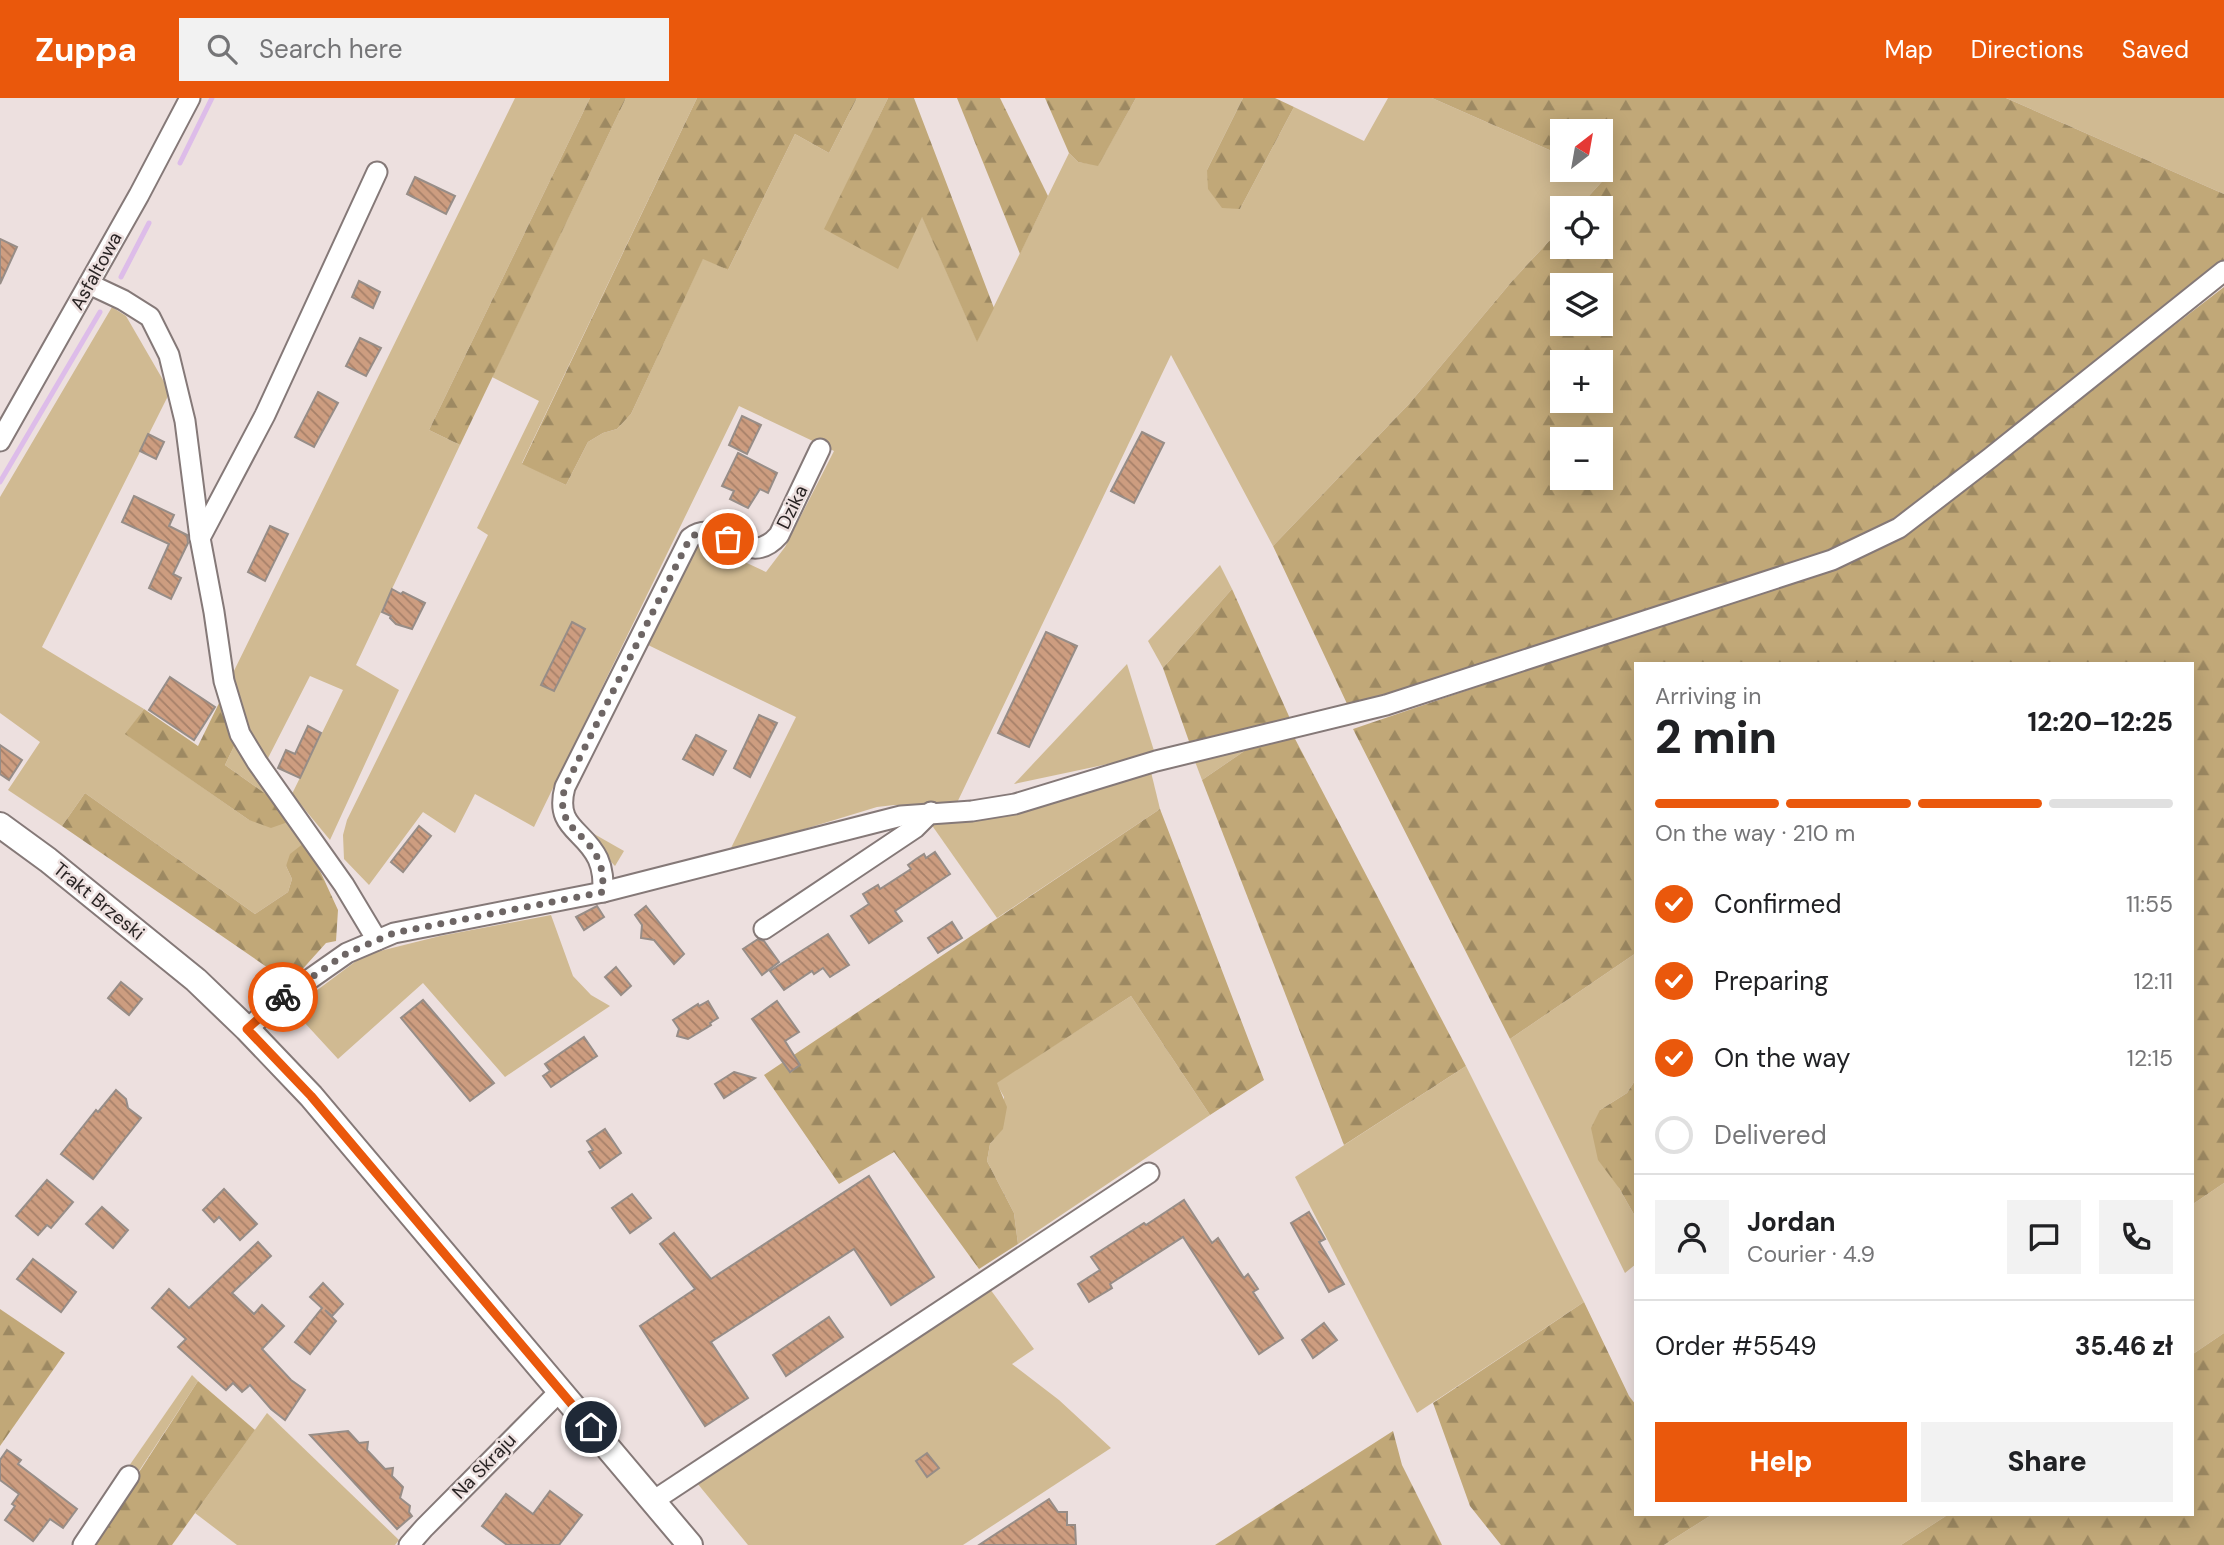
<!DOCTYPE html>
<html lang="en">
<head>
<meta charset="utf-8">
<style>
	:root { --surface:#fff; --page:#f2f2f2; --text:#202124; --muted:#757577; --line:#e0e0e0; --accent:#ea580c }
	body { margin:0; font-family:"DM Sans",sans-serif; background:var(--page); color:var(--text); height:100vh; display:flex; flex-direction:column; font-size:26px; white-space:nowrap }
	* { box-sizing:border-box; margin:0 }
	p { font-size:23px; color:var(--muted) }
	.icon { flex:none; width:38px; height:38px; fill:none; stroke:currentColor; stroke-width:2; stroke-linecap:round; stroke-linejoin:round }
	.map { position:relative; flex:1; overflow:hidden }
	.side { position:absolute; left:1634px; top:564px; width:560px; height:854px; display:flex; flex-direction:column; background:var(--surface); border-radius:0px; box-shadow:0 4px 18px #0003 }
	.side>* { flex:none }
	.needle { width:46px; rotate:31deg }
	.buttons { position:absolute; left:1550px; top:21px; display:grid; gap:14px }
	.buttons a { display:grid; place-items:center; width:63px; height:63px; border-radius:0px; background:var(--surface); box-shadow:0 4px 18px #0003; font-size:35px }
	.pin { position:absolute; display:grid; place-items:center; width:60px; height:60px; color:#fff; margin:-30px; border:4px solid #fff; border-radius:50%; box-shadow:0 2px 7px #0007 }
	.courier { position:absolute; display:grid; place-items:center; width:70px; height:70px; margin:-35px; border:5px solid #ea580c; border-radius:50%; background:#fff; color:#222; box-shadow:0 2px 9px #0007 }
	.overview em { font-style:normal; font-weight:800 }
	.overview div { display:flex; flex-direction:column-reverse }
	.overview { display:flex; align-items:center; justify-content:space-between; height:119px; padding:0 21px }
	h1 { font-size:46px; font-weight:800; line-height:52px }
	.bar { display:grid; grid-template-columns:repeat(4,1fr); gap:10px 7px; align-content:center; height:84px; padding:0 21px }
	.bar i { height:9px; border-radius:5px; background:var(--line) }
	.bar .on { background:var(--accent) }
	.bar p { grid-column:span 4 }
	.line { display:flex; align-items:center; gap:18px; padding:0 21px; border-top:2px solid var(--line) }
	.line div { flex:1 }
	.round { display:grid; place-items:center; flex:none; width:74px; height:74px; border-radius:0px; background:var(--page) }
	ol { padding:0 21px; list-style:none }
	li { display:flex; align-items:center; gap:21px; height:77px }
	li p { margin-inline-start:auto }
	li .icon { padding:7px; border-radius:50%; background:var(--accent); color:#fff; stroke-width:4 }
	li:last-child { color:var(--muted) }
	li i { width:38px; height:38px; border:4px solid var(--line); border-radius:50% }
	.action { display:flex; gap:14px; margin-top:auto; padding:14px 21px }
	.action a { flex:1; height:80px; border-radius:0px; background:var(--accent); color:#fff; font-size:28px; font-weight:800; line-height:80px; text-align:center }
	.action a+a { background:var(--page); color:var(--text) }
	header { display:flex; align-items:center; gap:42px; box-sizing:border-box; height:98px; padding:0 35px; background:var(--accent); color:#fff }
	header strong { font-size:33px }
	nav { display:flex; gap:38px; margin-inline-start:auto; font-size:24px }
	.search { width:490px; height:63px; background:var(--page); display:flex; align-items:center; gap:18px; box-sizing:border-box; padding:0 24px; border-radius:0px; color:var(--muted); font-size:26px }
	.map>svg:first-child { display:block }
	.green { fill:#d0ba92 }
	.forest { fill:url(#forest-firs); fill-rule:evenodd }
	.lines { fill:none; stroke-linecap:round; stroke-linejoin:round }
	.stream { stroke:#ddbce9; stroke-width:5 }
	.building { fill:url(#building-back-hatch); stroke:#978d87; stroke-width:2 }
	.minor-casing { stroke:#857978; stroke-width:23 }
	.major-casing { stroke:#857978; stroke-width:28 }
	.minor { stroke:#fff; stroke-width:19 }
	.major { stroke:#fff; stroke-width:24 }
	.done { stroke:#6e6665; stroke-width:7; stroke-dasharray:0 12.6 }
	.route { stroke:#ea580c; stroke-width:9 }
	.labels { text-anchor:middle; dominant-baseline:central; stroke-width:5; stroke-linejoin:round; paint-order:stroke }
	.street-label { font-size:19px; fill:#292424; stroke:#ede0df }
</style>
</head>
<body>
<header>
<strong>Zuppa</strong>
<div class="search"><svg class="icon" aria-label="search" viewBox="0 0 24 24"><circle cx="10" cy="10" r="6"/><path d="M15 15l6 6"/></svg>Search here</div>
<nav><a>Map</a><a>Directions</a><a>Saved</a></nav>
</header>
<div class="map">
<svg width="2224" height="1447" viewBox="0 0 2224 1447">
	<defs>
		<pattern id="forest-firs" width="22" height="20" patternUnits="userSpaceOnUse" patternTransform="scale(1.75)"><rect width="22" height="20" fill="#c1a878"/><path d="M5 1l3.5 6h-7zM16 11l3.5 6h-7z" fill="#9d8962"/></pattern>
		<pattern id="building-back-hatch" width="6" height="6" patternUnits="userSpaceOnUse" patternTransform="scale(1.75)"><rect width="6" height="6" fill="#cd9d80"/><path d="M-1 5l2 2M0 0l6 6M5-1l2 2" fill="none" stroke="#a68069"/></pattern>
	</defs>
	<rect width="100%" height="100%" fill="#ede0df"/>
	<!-- green -->
	<g class="green">
		<polygon points="515,0 590,0 429,332 460,347 356,567 399,592 330,742 292,696 343,592 310,578 266,664 244,629 229,583"/>
		<polygon points="626,0 697,0 522,365 566,387 588,344 603,335 617,331 631,316 703,160 728,172 795,36 829,55 857,0 888,0 825,131 922,118 977,243 1069,55 1078,64 1098,67 1136,0 1243,0 1207,72 1240,111 1294,9 1364,43 1388,0 1432,0 1563,58 1563,72 1593,72 1607,78 1578,110 1563,110 1563,128 1513,182 1409,306 1273,448 1171,257 955,709 894,707 877,709 729,754 796,619 646,546 696,450 706,446 766,474 785,449 834,353 739,308 534,729 475,696 455,735 423,714 369,787 344,761 343,737 347,722 488,437 477,430 539,303 492,279"/>
		<polygon points="2006,0 2224,0 2224,96"/>
		<polygon points="112,209 126,218 170,294 42,549 144,611 126,636 249,722 288,724 304,745 286,768 292,781 288,794 255,816 85,695 62,728 8,692 40,644 0,615 0,399"/>
		<polygon points="1220,467 1232,491 1163,570 1148,543"/>
		<polygon points="1127,566 1155,656 1014,686"/>
		<polygon points="1259,643 1202,682 1194,661"/>
		<polygon points="236,644 270,699 225,667"/>
		<polygon points="1151,674 1160,711 997,820 931,726"/>
		<polygon points="573,724 624,753 615,768"/>
		<polygon points="551,817 573,878 591,897 610,908 505,979 423,885 338,961 292,911 364,857 440,838"/>
		<polygon points="1636,855 1636,981 1627,995 1600,1012 1619,1090 1636,1120 1636,1166 1625,1175 1510,941"/>
		<polygon points="1131,898 1210,1017 1018,1146 1014,1115 987,1063 990,1046 1003,1030 1004,999 996,985"/>
		<polygon points="1466,968 1584,1204 1417,1315 1295,1079"/>
		<polygon points="2224,1085 2224,1235 2193,1256 2193,1106"/>
		<polygon points="990,1191 1034,1251 1012,1266 1059,1302 1111,1350 963,1447 748,1447 697,1385"/>
		<polygon points="192,1277 198,1283 139,1373 129,1368"/>
		<polygon points="267,1315 399,1442 395,1447 237,1447 195,1415"/>
		<polygon points="1713,1416 1949,1416 1901,1447 1664,1447"/>
	</g>
	<!-- forest -->
	<g class="forest">
		<polygon points="590,0 626,0 460,347 429,332"/>
		<polygon points="697,0 857,0 829,55 795,36 728,172 703,161 631,316 617,331 603,335 588,344 566,387 522,366"/>
		<polygon points="888,0 914,0 994,210 977,244 922,119 898,171 824,131"/>
		<polygon points="957,0 1000,0 1048,98 1020,156"/>
		<polygon points="1045,0 1136,0 1098,68 1078,64 1069,55"/>
		<polygon points="1243,0 1275,0 1294,9 1240,111 1222,110 1208,91 1207,72"/>
		<path d="M 1432,0 L 2006,0 L 2224,96 L 2224,164 L 1893,423 L 1859,443 L 1456,575 L 1419,585 L 1349,610 L 1273,448 L 1409,306 L 1513,182 L 1563,128 L 1563,149 L 1601,149 L 1601,110 L 1578,110 L 1607,78 L 1593,72 L 1601,72 L 1601,33 L 1563,33 L 1563,58 ZM 1563,187 L 1601,187 L 1601,226 L 1563,226 ZM 1563,264 L 1601,264 L 1601,303 L 1563,303 ZM 1563,341 L 1601,341 L 1601,380 L 1563,380 Z"/>
		<polygon points="2224,189 2224,1085 2193,1106 2193,565 1636,565 1636,855 1510,941 1353,631 1853,461 1902,437"/>
		<polygon points="1232,491 1292,625 1191,649 1163,570"/>
		<polygon points="222,599 236,644 225,667 270,699 288,724 271,730 249,722 125,636 144,611 198,648"/>
		<polygon points="1293,637 1466,968 1344,1047 1202,682 1259,643"/>
		<polygon points="85,695 255,816 288,794 292,781 286,768 290,756 304,745 321,775 338,812 336,843 326,845 290,885 62,728"/>
		<polygon points="1160,711 1264,982 1210,1017 1131,898 997,985 1007,1009 1003,1031 990,1046 987,1063 1014,1115 1018,1146 979,1171 894,1054 839,1086 764,977"/>
		<polygon points="1636,981 1636,1120 1619,1090 1598,1062 1591,1030 1600,1012 1627,995"/>
		<polygon points="1584,1204 1629,1298 1636,1307 1636,1416 1713,1416 1664,1447 1501,1447 1470,1408 1433,1305"/>
		<polygon points="0,1211 65,1255 0,1348"/>
		<polygon points="2224,1235 2224,1447 1901,1447 1949,1416 2193,1416 2193,1256"/>
		<polygon points="198,1283 255,1332 172,1447 92,1447"/>
		<polygon points="1393,1333 1402,1367 1442,1447 1215,1447"/>
	</g>
	<g class="lines">
		<!-- stream -->
		<g class="stream">
			<polyline points="180,65 212,0"/>
			<polyline points="121,179 149,125"/>
			<polyline points="0,384 100,214"/>
		</g>
	</g>
	<!-- building -->
	<g class="building">
		<polygon points="415,79 455,98 446,116 407,96"/>
		<polygon points="0,141 17,149 0,186"/>
		<polygon points="359,183 380,194 373,210 352,199"/>
		<polygon points="360,240 381,250 366,278 346,268"/>
		<polygon points="318,294 338,305 314,349 295,339"/>
		<polygon points="742,318 761,327 747,356 729,347"/>
		<polygon points="1142,334 1164,345 1134,405 1111,393"/>
		<polygon points="148,336 164,344 156,361 140,353"/>
		<polygon points="738,355 777,375 768,395 760,391 748,410 730,401 734,393 722,388"/>
		<polygon points="134,398 174,417 169,428 187,437 188,445 173,476 181,480 171,501 149,490 169,446 122,424"/>
		<polygon points="270,428 288,436 265,483 248,474"/>
		<polygon points="392,491 401,496 403,494 425,505 412,531 396,526 390,520 391,518 382,514"/>
		<polygon points="572,524 585,531 554,593 541,587"/>
		<polygon points="1046,534 1077,548 1029,649 998,635"/>
		<polygon points="170,579 215,609 194,642 149,612"/>
		<polygon points="759,617 777,625 750,679 734,670"/>
		<polygon points="308,628 321,635 300,680 278,670 286,652 295,656"/>
		<polygon points="696,637 726,653 713,677 683,661"/>
		<polygon points="0,647 22,662 9,682 0,676"/>
		<polygon points="419,728 431,738 403,774 391,764"/>
		<polygon points="935,754 950,776 895,813 902,823 869,845 851,818 869,806 863,796 878,787 880,791 911,771 908,767 916,761 924,756 926,760"/>
		<polygon points="597,808 604,819 584,832 576,819"/>
		<polygon points="646,808 684,856 674,866 654,842 641,840 642,827 635,817"/>
		<polygon points="952,824 962,840 938,855 928,840"/>
		<polygon points="828,836 849,867 830,879 823,870 814,876 812,873 784,892 770,873"/>
		<polygon points="758,841 764,843 779,864 762,877 743,851"/>
		<polygon points="616,869 631,888 621,897 605,879"/>
		<polygon points="121,884 142,901 129,917 108,900"/>
		<polygon points="423,902 494,985 470,1003 401,920"/>
		<polygon points="708,903 718,920 710,925 711,927 688,941 677,938 679,931 673,922 698,906 699,908"/>
		<polygon points="777,903 799,934 785,943 800,967 790,974 752,921"/>
		<polygon points="584,939 597,958 551,989 543,978 550,973 545,966"/>
		<polygon points="734,974 755,980 724,1000 715,986"/>
		<polygon points="116,992 126,1001 128,1010 141,1020 93,1081 61,1056 96,1012 98,1014"/>
		<polygon points="605,1031 621,1055 600,1070 589,1054 593,1052 587,1043"/>
		<polygon points="869,1078 934,1179 891,1207 854,1151 711,1244 748,1300 705,1328 640,1228 695,1191 660,1146 674,1135 711,1181"/>
		<polygon points="47,1082 73,1104 51,1130 47,1127 38,1137 16,1118"/>
		<polygon points="224,1091 257,1126 240,1142 219,1119 214,1124 203,1112"/>
		<polygon points="632,1096 651,1120 630,1135 612,1110"/>
		<polygon points="1184,1102 1212,1145 1218,1140 1244,1180 1248,1176 1258,1191 1253,1194 1283,1240 1259,1256 1183,1139 1110,1186 1112,1190 1089,1204 1078,1186 1100,1172 1091,1159 1144,1125 1146,1127"/>
		<polygon points="102,1109 128,1132 113,1150 86,1126"/>
		<polygon points="1309,1114 1325,1141 1319,1144 1344,1186 1329,1194 1291,1125"/>
		<polygon points="258,1144 271,1158 232,1195 254,1216 262,1207 284,1228 262,1251 291,1282 305,1292 285,1322 271,1311 250,1287 242,1294 233,1285 226,1292 178,1249 186,1241 152,1210 169,1191 189,1210"/>
		<polygon points="33,1161 76,1194 61,1214 17,1181"/>
		<polygon points="323,1185 343,1206 332,1218 325,1212 336,1223 310,1256 295,1244 322,1210 310,1199"/>
		<polygon points="829,1219 843,1239 786,1278 773,1257"/>
		<polygon points="1324,1225 1337,1242 1313,1260 1302,1242"/>
		<polygon points="348,1333 359,1345 368,1344 367,1352 385,1371 393,1370 392,1378 403,1389 400,1400 410,1408 409,1414 412,1418 397,1431 310,1337"/>
		<polygon points="7,1352 21,1362 18,1366 77,1411 63,1430 50,1421 33,1443 5,1422 15,1408 12,1406 19,1396 0,1382 0,1362"/>
		<polygon points="927,1355 939,1370 927,1379 916,1363"/>
		<polygon points="550,1393 582,1417 559,1447 507,1447 482,1428 506,1396 533,1416"/>
		<polygon points="1049,1401 1058,1414 1067,1414 1067,1427 1075,1427 1076,1447 979,1447"/>
	</g>
	<g class="lines">
		<defs>
			<g id="minor">
				<polyline points="89,186 123,202 150,219 169,257 185,323 200,440 214,514 224,583 240,636 257,664 344,787 377,842"/>
				<polyline points="0,343 139,97 190,0"/>
				<polyline points="200,440 265,317 377,74"/>
				<path d="M 603,794 C 603,782 603,772 598,761 C 584,731 554,730 565,689 L 690,440 C 722,416 746,475 779,437 L 820,351"/>
				<polyline points="764,831 915,730 931,714"/>
				<polyline points="247,931 280,902 347,855 394,835 603,794 901,718 972,713 1015,706 1156,663 1386,607 1832,462 1899,430 1990,360 2224,173"/>
				<polyline points="653,1403 1149,1075"/>
				<polyline points="83,1447 129,1378"/>
				<polyline points="409,1447 424,1430 561,1292"/>
			</g>
			<polyline id="major" points="0,727 48,762 196,882 247,931 311,998 690,1447"/>
		</defs>
		<!-- minor casing -->
		<use href="#minor" class="minor-casing"/>
		<!-- major casing -->
		<use href="#major" class="major-casing"/>
		<!-- minor -->
		<use href="#minor" class="minor"/>
		<!-- major -->
		<use href="#major" class="major"/>
	</g>
	<g class="lines">
		<!-- done -->
		<path class="done" d="M 283,899 L 347,855 L 394,835 L 603,794 C 603,782 603,772 598,761 C 584,731 554,730 565,689 L 690,440 C 703,430 714,435 728,441"/>
		<!-- route -->
		<polyline class="route" points="283,899 247,931 311,998 591,1329"/>
	</g>
	<g class="labels">
		<!-- street labels -->
		<g class="street-label">
			<text transform="translate(96 173) rotate(-61)">Asfaltowa</text>
			<text transform="translate(792 409) rotate(-64)">Dzika</text>
			<text transform="translate(99 803) rotate(39)">Trakt Brzeski</text>
			<text transform="translate(484 1368) rotate(-46)">Na Skraju</text>
		</g>
	</g>
</svg>
<div class="buttons">
<a><svg class="needle" viewBox="-14 -14 28 28"><path d="M0-13l5 13h-10z" fill="#e53935"/><path d="M0 13l5-13h-10z" fill="#757577"/></svg></a>
<a><svg class="icon" aria-label="locate" viewBox="0 0 24 24"><circle cx="12" cy="12" r="6"/><path d="M12 2v4M12 18v4M2 12h4M18 12h4"/></svg></a>
<a><svg class="icon" aria-label="layers" viewBox="0 0 24 24"><path d="M12 4l9 5-9 5-9-5zM3 14l9 5 9-5"/></svg></a>
<a>+</a>
<a>−</a>
</div>
<div class="pin" style="left:728px;top:441px;background:#ea580c"><svg class="icon" aria-label="bag" viewBox="0 0 24 24"><path d="M5 8h14l-1 12H6zM9 8a3 3 0 0 1 6 0"/></svg></div>
<div class="pin" style="left:591px;top:1329px;background:#1f2937"><svg class="icon" aria-label="home" viewBox="0 0 24 24"><path d="M3 11l9-7 9 7M6 9v11h12V9"/></svg></div>
<div class="courier" style="left:283px;top:899px"><svg class="icon" aria-label="bike" viewBox="0 0 24 24"><circle cx="6" cy="16" r="4"/><circle cx="18" cy="16" r="4"/><path d="M6 16l4-8h5l3 8M10 8l3 8H6M13 5h3"/></svg></div>
<section class="side">
<div class="overview"><div><h1>2 min</h1><p>Arriving in</p></div><em>12:20–12:25</em></div>
<div class="bar"><i class="on"></i><i class="on"></i><i class="on"></i><i></i><p>On the way · 210 m</p></div>
<ol>
<li><svg class="icon" aria-label="check" viewBox="0 0 24 24"><path d="M5 12l5 5 9-10"/></svg>Confirmed<p>11:55</p></li>
<li><svg class="icon" aria-label="check" viewBox="0 0 24 24"><path d="M5 12l5 5 9-10"/></svg>Preparing<p>12:11</p></li>
<li><svg class="icon" aria-label="check" viewBox="0 0 24 24"><path d="M5 12l5 5 9-10"/></svg>On the way<p>12:15</p></li>
<li><i></i>Delivered</li>
</ol>
<div class="line" style="height:126px"><a class="round"><svg class="icon" aria-label="person" viewBox="0 0 24 24"><circle cx="12" cy="8" r="4"/><path d="M4 21q1-7 8-7t8 7"/></svg></a><div><b>Jordan</b><p>Courier · 4.9</p></div><a class="round"><svg class="icon" aria-label="chat" viewBox="0 0 24 24"><path d="M4 5h16v11H9l-5 4z"/></svg></a><a class="round"><svg class="icon" aria-label="phone" viewBox="0 0 24 24"><path d="M5 4h4l2 5-3 2q2 4 5 5l2-3 5 2v4C11 20 4 13 5 4z"/></svg></a></div>
<div class="line" style="height:91px"><div>Order #5549</div><b>35.46 zł</b></div>
<div class="action"><a>Help</a><a>Share</a></div>
</section>
</div>
</body>
</html>
